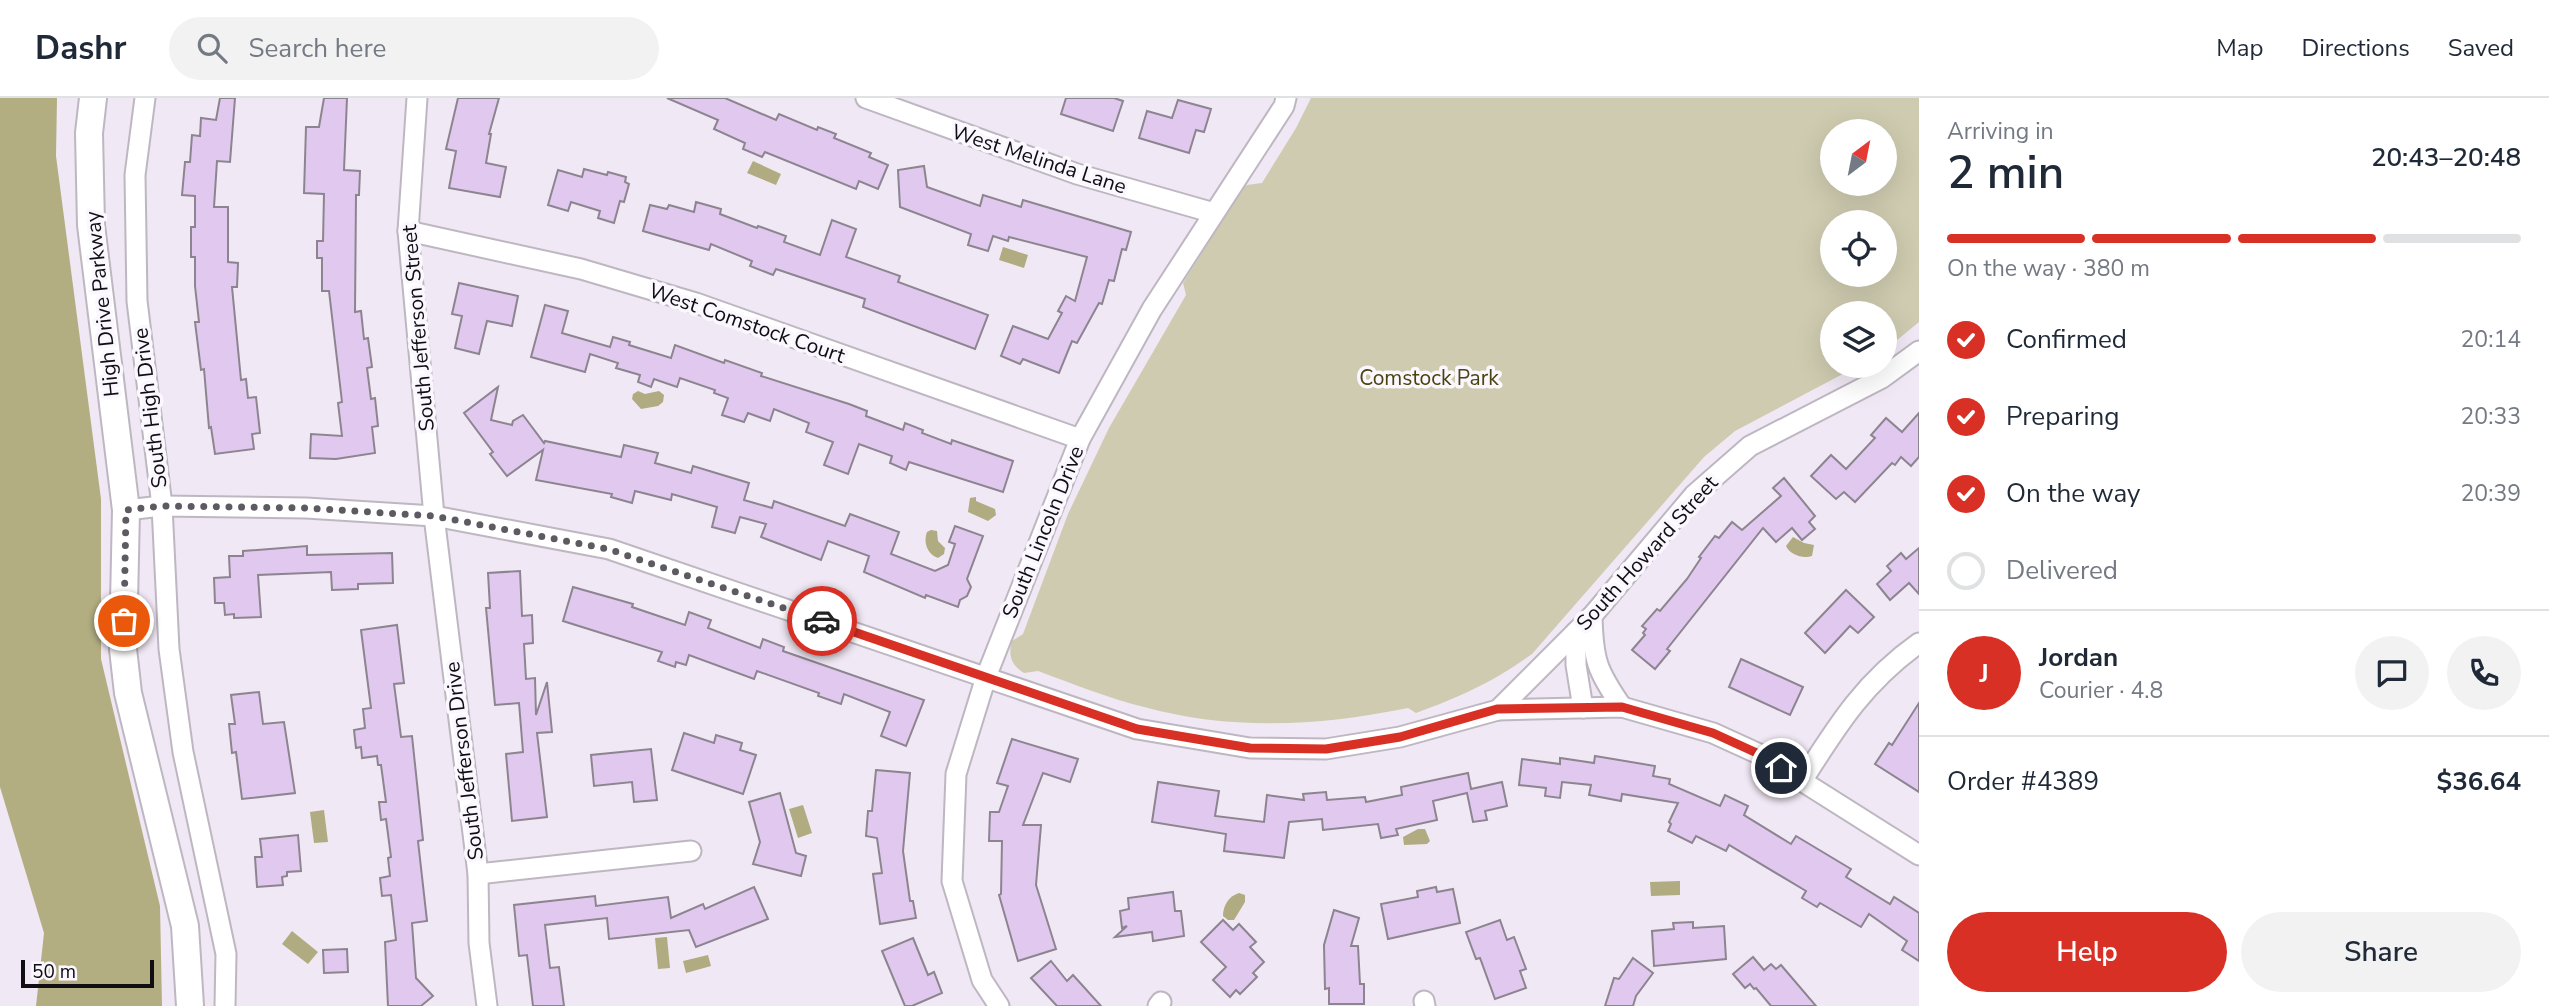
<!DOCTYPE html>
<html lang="en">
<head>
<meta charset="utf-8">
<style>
	:root { --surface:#fff; --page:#f2f2f3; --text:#1f2937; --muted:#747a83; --line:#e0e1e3; --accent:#d93025 }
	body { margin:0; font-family:"Nunito Sans",sans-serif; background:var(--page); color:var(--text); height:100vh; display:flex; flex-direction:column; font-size:26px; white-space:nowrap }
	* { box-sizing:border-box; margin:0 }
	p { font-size:23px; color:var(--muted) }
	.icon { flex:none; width:38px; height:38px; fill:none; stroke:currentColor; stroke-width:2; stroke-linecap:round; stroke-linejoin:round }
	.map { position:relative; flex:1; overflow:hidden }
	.panel { display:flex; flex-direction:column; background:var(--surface); width:630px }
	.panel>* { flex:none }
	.needle { width:46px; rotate:32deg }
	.buttons { position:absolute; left:1820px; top:21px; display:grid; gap:14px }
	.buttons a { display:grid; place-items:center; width:77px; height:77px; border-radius:50%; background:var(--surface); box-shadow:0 7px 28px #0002; font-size:35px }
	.scale { position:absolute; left:21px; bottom:18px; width:133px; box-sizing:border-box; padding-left:7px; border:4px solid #100e12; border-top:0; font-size:19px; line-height:24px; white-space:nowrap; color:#100e12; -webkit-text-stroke:5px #fbf7fe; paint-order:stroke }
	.pin { position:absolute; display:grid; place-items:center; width:60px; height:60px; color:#fff; margin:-30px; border:4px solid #fff; border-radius:50%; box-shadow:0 2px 7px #0007 }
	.courier { position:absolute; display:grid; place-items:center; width:70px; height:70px; margin:-35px; border:5px solid #d93025; border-radius:50%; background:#fff; color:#222; box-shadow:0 2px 9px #0007 }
	.overview em { font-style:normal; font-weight:600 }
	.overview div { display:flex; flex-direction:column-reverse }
	.overview { display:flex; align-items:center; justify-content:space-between; height:119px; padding:0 28px }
	h1 { font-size:46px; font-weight:600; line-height:52px }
	.bar { display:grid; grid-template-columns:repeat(4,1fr); gap:10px 7px; align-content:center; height:84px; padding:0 28px }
	.bar i { height:9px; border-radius:5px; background:var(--line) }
	.bar .active { background:var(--accent) }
	.bar p { grid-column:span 4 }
	.line { display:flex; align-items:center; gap:18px; padding:0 28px; border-top:2px solid var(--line) }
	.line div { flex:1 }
	.round { display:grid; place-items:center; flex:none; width:74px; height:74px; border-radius:37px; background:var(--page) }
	ol { padding:0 28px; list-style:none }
	li { display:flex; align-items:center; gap:21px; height:77px }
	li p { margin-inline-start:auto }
	li .icon { padding:7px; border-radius:50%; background:var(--accent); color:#fff; stroke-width:4 }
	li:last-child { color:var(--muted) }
	li i { width:38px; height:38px; border:4px solid var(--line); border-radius:50% }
	.primary-button { display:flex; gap:14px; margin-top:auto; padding:14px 28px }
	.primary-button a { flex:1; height:80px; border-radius:42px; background:var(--accent); color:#fff; font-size:28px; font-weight:600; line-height:80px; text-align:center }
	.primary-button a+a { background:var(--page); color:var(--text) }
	header { display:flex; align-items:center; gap:42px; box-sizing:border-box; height:98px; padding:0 35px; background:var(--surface); border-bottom:2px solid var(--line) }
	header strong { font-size:33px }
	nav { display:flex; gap:38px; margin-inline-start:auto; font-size:24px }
	.search { width:490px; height:63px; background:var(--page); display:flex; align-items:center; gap:18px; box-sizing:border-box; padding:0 24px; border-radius:38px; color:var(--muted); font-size:26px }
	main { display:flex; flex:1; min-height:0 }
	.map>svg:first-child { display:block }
	.green { fill:#cecbb0; fill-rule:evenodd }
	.forest { fill:#b3ae82 }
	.water { fill:#b0ab80 }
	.building { fill:#e1c8ef; stroke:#8c8590; stroke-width:2 }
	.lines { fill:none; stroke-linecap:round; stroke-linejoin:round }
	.minor-casing { stroke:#beb7c2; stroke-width:23 }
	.major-casing { stroke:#beb7c2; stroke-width:30 }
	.minor { stroke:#fff; stroke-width:19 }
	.major { stroke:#fff; stroke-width:26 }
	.done { stroke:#5e5a61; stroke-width:7; stroke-dasharray:0 12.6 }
	.route { stroke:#d93025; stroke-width:9 }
	.labels { text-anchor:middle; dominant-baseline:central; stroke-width:7; stroke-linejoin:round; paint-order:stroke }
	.street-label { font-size:21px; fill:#100e12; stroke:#fbf7fe }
	.park-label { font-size:21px; fill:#4a430e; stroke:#fbf7fe }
</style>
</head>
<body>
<header>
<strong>Dashr</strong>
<div class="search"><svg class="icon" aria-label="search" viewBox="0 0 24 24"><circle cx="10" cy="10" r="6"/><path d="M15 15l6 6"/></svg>Search here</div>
<nav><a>Map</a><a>Directions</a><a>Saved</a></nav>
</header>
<main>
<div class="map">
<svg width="1919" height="908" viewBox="0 0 1919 908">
	<rect width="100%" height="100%" fill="#f0e8f4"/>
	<!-- green -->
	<path class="green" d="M 1311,0 L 1919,0 L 1919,224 L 1885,252 L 1885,215 L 1832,215 L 1832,268 L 1858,268 L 1735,333 L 1704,359 L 1532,556 C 1493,584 1462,598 1416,615 L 1408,610 C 1320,628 1231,633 1144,609 C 1108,600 1073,586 1038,573 L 1024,575 C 1011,567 1008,557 1012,543 L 1023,536 L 1068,416 L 1109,330 L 1186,197 L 1183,185 L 1242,91 L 1247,87 L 1262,85 L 1296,30 ZM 1832,33 L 1885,33 L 1885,86 L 1832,86 ZM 1832,124 L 1885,124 L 1885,177 L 1832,177 Z"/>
	<!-- forest -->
	<polygon class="forest" points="0,0 57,0 56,58 101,401 101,561 160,808 162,908 36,908 44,835 0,689"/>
	<!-- water -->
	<g class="water">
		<polygon points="753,63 781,76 776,87 747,75"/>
		<polygon points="1003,149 1028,157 1024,170 999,162"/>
		<polygon points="638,293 645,296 659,293 664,297 663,304 658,308 641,311 632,301 633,296"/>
		<polygon points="976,399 976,403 995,411 996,417 988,423 968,414 970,400"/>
		<path d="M 931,432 L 937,433 L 938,443 L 945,450 L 944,456 L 938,460 C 927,456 923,444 927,434 Z"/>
		<path d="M 1793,439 L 1804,445 L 1814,447 L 1812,458 C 1803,461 1790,457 1786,448 Z"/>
		<polygon points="803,707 812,735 798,740 789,711"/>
		<polygon points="324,712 328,744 314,745 310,714"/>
		<polygon points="1418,731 1425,731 1430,743 1427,746 1404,747 1403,739"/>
		<polygon points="1680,783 1680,797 1651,798 1650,784"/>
		<path d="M 1239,795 L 1245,797 L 1245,804 L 1234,822 L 1228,822 L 1223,818 C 1223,807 1229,798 1239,795 Z"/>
		<polygon points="292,833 318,854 308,866 282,846"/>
		<polygon points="667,839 670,870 658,871 655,840"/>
		<polygon points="708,857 711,868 686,875 683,863"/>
	</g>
	<!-- building -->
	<g class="building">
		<polygon points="220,0 235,0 230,64 217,63 214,109 228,109 228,164 238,165 237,189 232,189 241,282 246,281 248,300 256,299 260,335 252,336 254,351 215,356 211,329 209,330 204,271 201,272 195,224 199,224 195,188 195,159 191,159 191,129 195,129 195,98 182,97 185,64 190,64 192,37 200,38 201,20 216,22"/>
		<polygon points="324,0 347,0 344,72 360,73 359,97 356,97 355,214 361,213 364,241 368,240 372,269 367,270 371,301 375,300 378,328 372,329 375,355 336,361 310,360 311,336 342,338 338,305 342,304 329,193 322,193 322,160 317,160 317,143 323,143 324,96 304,95 306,29 319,29"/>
		<polygon points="458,0 499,0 489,36 491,36 486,65 506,69 500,99 449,90 456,53 446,51"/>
		<polygon points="667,0 725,0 776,22 779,16 817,32 818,29 836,36 834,40 871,55 869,59 888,67 878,91 859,83 856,91 765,54 762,59 743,51 745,45 714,31 718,22"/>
		<polygon points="1066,0 1114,0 1123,3 1113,33 1061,16"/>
		<polygon points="1178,2 1211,11 1204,34 1196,32 1189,55 1139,40 1147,13 1172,20"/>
		<polygon points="924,68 927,89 980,108 983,97 1021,109 1023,102 1131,134 1126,152 1122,151 1114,183 1109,182 1102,206 1099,205 1077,245 1072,243 1059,275 1023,261 1020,266 1001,258 1013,228 1048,241 1062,215 1058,213 1066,198 1075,203 1087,159 1009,139 1008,143 993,138 988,153 968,147 971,136 900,109 898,72"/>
		<polygon points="584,71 607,77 608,74 626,79 625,84 629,86 624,104 620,103 614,125 598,120 600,113 571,104 568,113 548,107 558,72 582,79"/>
		<polygon points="696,104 721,111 720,116 757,130 758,128 786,138 784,144 820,157 832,122 856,131 846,159 900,178 898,184 988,217 975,251 863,209 865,201 776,171 773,177 750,168 752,163 711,146 709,152 643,133 650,107 667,111 669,107 694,114"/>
		<polygon points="459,185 518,198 512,228 487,223 479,256 455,250 462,218 452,216"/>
		<polygon points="545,207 568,213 562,235 610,249 613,239 630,244 629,247 671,260 675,247 724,265 725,262 762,275 761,278 849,306 867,313 866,318 903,332 905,325 923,332 922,335 951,346 952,342 1013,363 1003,394 909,364 906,372 890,365 892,358 859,346 848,376 824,367 833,344 806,334 809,325 774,311 770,323 748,315 744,324 722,317 728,300 714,295 715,292 680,280 677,289 654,281 651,289 638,284 640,277 616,270 618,265 590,256 585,274 531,259"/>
		<polygon points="498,289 491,322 512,327 513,323 523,317 544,345 545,343 621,359 624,347 658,355 655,365 691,375 693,368 749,385 744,402 772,410 774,403 845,428 850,416 899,434 891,456 935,473 948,467 955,446 949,444 955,428 983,438 967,481 971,489 967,498 960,502 958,509 926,497 925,500 864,474 869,458 828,443 821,462 761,439 766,426 740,419 735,435 712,429 717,409 672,396 671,402 635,393 632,405 611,399 612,396 536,382 543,352 507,378 490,356 493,354 464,315"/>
		<polygon points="1919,315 1919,359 1911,368 1901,359 1895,367 1892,365 1855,404 1844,394 1836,401 1811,378 1831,357 1846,371 1875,340 1871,337 1886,320 1902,334"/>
		<polygon points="1784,380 1815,418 1809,424 1815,431 1802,442 1792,430 1776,444 1763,430 1667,551 1670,553 1655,571 1632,552 1645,537 1643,535 1646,531 1642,528 1657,511 1660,513 1687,481 1701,460 1699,459 1715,438 1719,440 1732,424 1742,432 1781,398 1773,390"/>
		<polygon points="307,448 307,457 392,455 393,485 358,486 358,491 332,492 331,474 258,477 261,519 234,520 234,516 225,517 224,505 215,505 214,480 230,479 229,458 243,458 243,453"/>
		<polygon points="1919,450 1919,496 1909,485 1890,502 1877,486 1891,473 1887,468 1901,455 1906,461"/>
		<polygon points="520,473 522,518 532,517 533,545 524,546 526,581 535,580 536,617 547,584 552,634 537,635 547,719 512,723 506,656 523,654 519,605 495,607 486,510 490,510 488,475"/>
		<polygon points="573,489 633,506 632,509 685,527 689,514 711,522 708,530 760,550 763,541 784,549 783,553 924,602 906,648 881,638 890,614 844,596 841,606 818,598 819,595 757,573 754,581 689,557 686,567 676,564 675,569 658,563 662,554 563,523"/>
		<polygon points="1846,492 1874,519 1858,535 1850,528 1825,555 1805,535"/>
		<polygon points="397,527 404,585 394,586 401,639 412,638 423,742 418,743 427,823 412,825 416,880 433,898 421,908 388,908 385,844 396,842 391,797 382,798 380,780 390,778 388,760 391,759 386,721 381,722 379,704 386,704 381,667 378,667 377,658 362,660 361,649 356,650 354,632 365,630 363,611 371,610 361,532"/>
		<polygon points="1741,561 1803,589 1790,617 1729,589"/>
		<polygon points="259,594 263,626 284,624 295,695 242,701 236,654 232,655 229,626 235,626 231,597"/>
		<polygon points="1919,605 1919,694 1875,666 1889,645 1892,647"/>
		<polygon points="684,635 714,645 716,637 742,645 740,652 756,657 743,696 672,672"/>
		<polygon points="1012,641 1078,661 1070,684 1043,675 1023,727 1041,727 1036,787 1056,851 1018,863 999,797 1001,796 1002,743 989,743 990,714 999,714 1008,688 997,685"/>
		<polygon points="651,651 657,702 634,704 632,684 594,688 591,657"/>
		<polygon points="1595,658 1655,668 1653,678 1670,681 1669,686 1720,708 1725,697 1748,708 1744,717 1791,746 1796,738 1851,771 1846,779 1890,806 1894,799 1919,815 1919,863 1902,852 1907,843 1869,816 1861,829 1820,805 1817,809 1802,800 1806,793 1729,747 1726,753 1696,738 1692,745 1668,733 1671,726 1669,724 1678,705 1622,696 1621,703 1589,697 1591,687 1562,684 1560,700 1545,698 1546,690 1519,687 1522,661 1560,666 1560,660 1594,665"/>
		<polygon points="876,672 910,675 903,753 910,803 913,803 916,820 880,826 873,776 882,775 877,740 866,738 868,713 872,713"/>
		<polygon points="1468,675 1471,691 1502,684 1507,708 1485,713 1487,722 1473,724 1467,695 1433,703 1437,722 1396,731 1398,737 1381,740 1378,726 1323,732 1322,721 1289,724 1284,760 1224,753 1226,736 1152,724 1158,684 1219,693 1215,718 1264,724 1267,697 1304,702 1303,696 1326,694 1327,702 1365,699 1366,704 1402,697 1401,689"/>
		<polygon points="780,695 796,755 806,758 801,778 753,766 760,744 749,704"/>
		<polygon points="298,737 301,773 287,774 287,778 282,779 283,787 257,789 255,759 262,759 260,741"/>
		<polygon points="754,789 768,821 696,849 689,832 609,841 607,820 545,827 550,870 559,869 564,908 533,908 527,857 519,858 514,807 595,798 596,808 668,799 671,820 703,806 705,811"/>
		<polygon points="1436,789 1437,794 1453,791 1460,825 1388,841 1381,806 1418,799 1417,793"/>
		<polygon points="1173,794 1175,813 1181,813 1184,838 1153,843 1152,834 1115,839 1127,828 1122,830 1120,813 1129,811 1128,800"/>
		<polygon points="1334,812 1359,820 1351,848 1358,848 1360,886 1364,886 1364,906 1329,906 1329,890 1325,891 1324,847"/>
		<polygon points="1223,822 1233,832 1239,826 1256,844 1250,849 1264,864 1253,875 1257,879 1240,896 1236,892 1230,899 1213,882 1226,869 1201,844"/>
		<polygon points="1500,822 1507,842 1514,839 1526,871 1520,873 1526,890 1495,901 1480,860 1476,861 1466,834"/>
		<polygon points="1693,824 1693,830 1724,828 1726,861 1654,868 1652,833 1674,831 1673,825"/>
		<polygon points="913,840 928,877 934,874 942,895 912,908 905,908 882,853"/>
		<polygon points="347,851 348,874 324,875 323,852"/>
		<polygon points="1753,859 1764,872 1771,866 1776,871 1781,867 1816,908 1771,908 1756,890 1754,891 1750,886 1745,890 1733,876"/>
		<polygon points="1633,860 1653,875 1636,898 1633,908 1605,908 1614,880 1619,881"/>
		<polygon points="1051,863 1067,883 1073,877 1101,908 1057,908 1031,880"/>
	</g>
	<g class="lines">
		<defs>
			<g id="minor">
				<polyline points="145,0 135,77 137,203 162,408 169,551 183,654 226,856 225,908"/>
				<polyline points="417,0 408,133 434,418 478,776 479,845 487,908"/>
				<polyline points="866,0 1077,76 1214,115"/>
				<polyline points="408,133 581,171 696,205 1080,341"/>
				<polyline points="126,412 162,408 306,410 434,418 609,451 1137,631 1250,650 1326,651 1400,639 1498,612 1622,609 1713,635 1759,656 1919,757"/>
				<path d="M 1592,518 C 1593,562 1597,573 1622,609"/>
				<polyline points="1576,534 1576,567 1583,610"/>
				<polyline points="1498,612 1592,518 1694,397 1750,348 1882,280 1919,253"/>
				<path d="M 1802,683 C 1837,628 1864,584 1919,545"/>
				<polyline points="478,776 691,753"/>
				<polyline points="1424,903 1425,908"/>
				<polyline points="999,908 982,882 952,783 956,676 986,579 1080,341 1152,211 1284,8 1286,0"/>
				<polyline points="1158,908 1161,904"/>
			</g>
			<polyline id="major" points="93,0 89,35 91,127 126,412 123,551 128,595 185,828 190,908"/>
		</defs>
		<!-- minor casing -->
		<use href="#minor" class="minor-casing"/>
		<!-- major casing -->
		<use href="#major" class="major-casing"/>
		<!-- minor -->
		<use href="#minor" class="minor"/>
		<!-- major -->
		<use href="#major" class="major"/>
	</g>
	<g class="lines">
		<!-- done -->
		<polyline class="done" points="124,523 126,412 162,408 306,410 434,418 608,451 822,523"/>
		<!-- route -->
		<polyline class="route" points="822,523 1137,631 1250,650 1326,651 1400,639 1497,611 1622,609 1713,635 1759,656 1781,670"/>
	</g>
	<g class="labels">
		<!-- street labels -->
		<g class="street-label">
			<text transform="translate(1039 61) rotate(18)">West Melinda Lane</text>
			<text transform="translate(102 206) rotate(-96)">High Drive Parkway</text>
			<text transform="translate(747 225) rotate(19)">West Comstock Court</text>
			<text transform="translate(418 230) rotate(-95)">South Jefferson Street</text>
			<text transform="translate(150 310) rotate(-97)">South High Drive</text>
			<text transform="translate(1043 434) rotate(-68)">South Lincoln Drive</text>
			<text transform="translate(1647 455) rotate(-48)">South Howard Street</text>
			<text transform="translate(464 663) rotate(-97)">South Jefferson Drive</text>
		</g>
		<!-- park labels -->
		<g class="park-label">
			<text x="1429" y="280">Comstock Park</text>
		</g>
	</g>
</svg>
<div class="buttons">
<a><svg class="needle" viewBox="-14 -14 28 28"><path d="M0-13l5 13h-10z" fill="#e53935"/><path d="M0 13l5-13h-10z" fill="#747a83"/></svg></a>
<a><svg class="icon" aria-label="locate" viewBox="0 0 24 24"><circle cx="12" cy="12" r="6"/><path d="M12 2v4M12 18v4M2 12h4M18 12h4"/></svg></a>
<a><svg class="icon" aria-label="layers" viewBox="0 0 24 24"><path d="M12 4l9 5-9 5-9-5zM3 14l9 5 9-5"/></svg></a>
</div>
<div class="scale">50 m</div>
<div class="pin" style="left:124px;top:523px;background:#ea580c"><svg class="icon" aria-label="bag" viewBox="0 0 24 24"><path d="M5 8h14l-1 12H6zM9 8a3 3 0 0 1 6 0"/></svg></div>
<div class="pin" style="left:1781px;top:670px;background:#1f2937"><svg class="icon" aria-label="home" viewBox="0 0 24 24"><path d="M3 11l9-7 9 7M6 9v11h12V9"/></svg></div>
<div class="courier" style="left:822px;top:523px"><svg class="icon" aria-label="car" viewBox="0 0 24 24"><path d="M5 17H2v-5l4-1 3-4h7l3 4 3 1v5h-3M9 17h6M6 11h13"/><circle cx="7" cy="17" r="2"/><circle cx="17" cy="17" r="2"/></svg></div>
</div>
<section class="panel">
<div class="overview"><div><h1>2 min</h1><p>Arriving in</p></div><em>20:43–20:48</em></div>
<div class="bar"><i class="active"></i><i class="active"></i><i class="active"></i><i></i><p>On the way · 380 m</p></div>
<ol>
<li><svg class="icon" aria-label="check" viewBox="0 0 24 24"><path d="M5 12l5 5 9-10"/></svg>Confirmed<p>20:14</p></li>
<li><svg class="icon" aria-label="check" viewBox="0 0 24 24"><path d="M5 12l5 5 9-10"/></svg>Preparing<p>20:33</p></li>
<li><svg class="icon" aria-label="check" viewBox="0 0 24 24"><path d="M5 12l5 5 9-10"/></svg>On the way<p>20:39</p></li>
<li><i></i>Delivered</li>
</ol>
<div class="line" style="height:126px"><b class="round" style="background:var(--accent);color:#fff">J</b><div><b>Jordan</b><p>Courier · 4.8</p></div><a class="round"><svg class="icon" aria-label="chat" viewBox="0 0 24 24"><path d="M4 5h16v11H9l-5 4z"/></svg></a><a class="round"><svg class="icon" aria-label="phone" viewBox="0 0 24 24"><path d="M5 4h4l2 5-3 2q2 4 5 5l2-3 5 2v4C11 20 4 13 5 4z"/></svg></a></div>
<div class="line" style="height:91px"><div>Order #4389</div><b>$36.64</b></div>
<div class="primary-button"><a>Help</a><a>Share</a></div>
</section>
</main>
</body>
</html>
